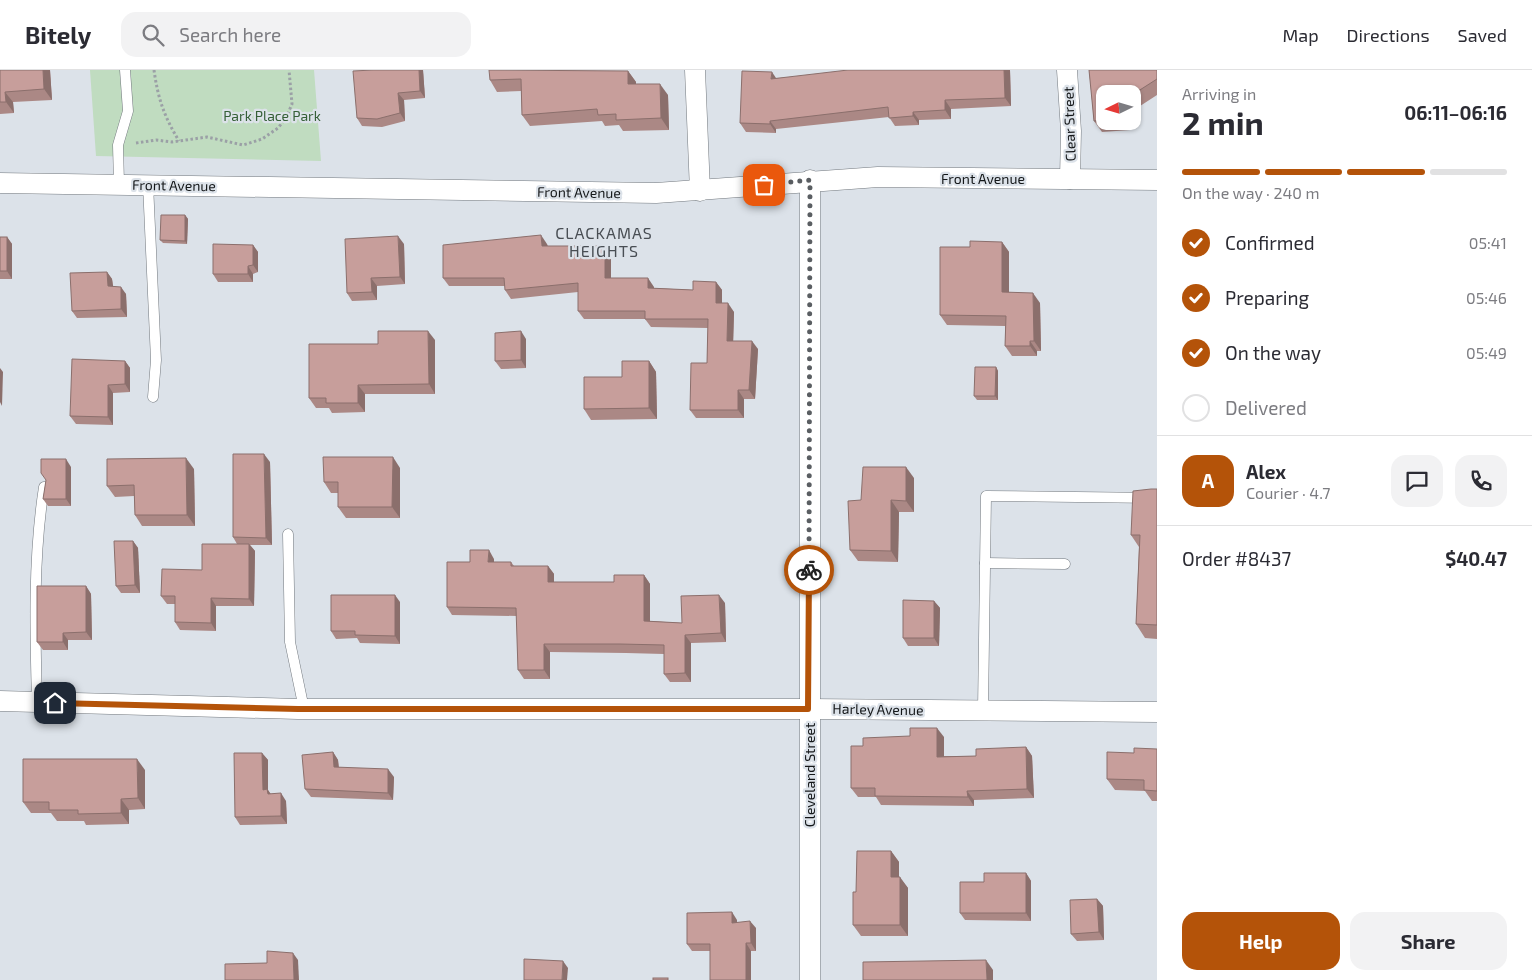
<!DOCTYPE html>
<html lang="en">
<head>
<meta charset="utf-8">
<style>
	:root { --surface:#fff; --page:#f2f2f3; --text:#2b2b33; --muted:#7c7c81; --line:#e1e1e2; --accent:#b45309 }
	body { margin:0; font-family:"Exo 2",sans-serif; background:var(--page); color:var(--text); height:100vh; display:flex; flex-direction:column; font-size:19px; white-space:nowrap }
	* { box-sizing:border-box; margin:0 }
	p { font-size:16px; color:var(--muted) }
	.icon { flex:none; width:28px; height:28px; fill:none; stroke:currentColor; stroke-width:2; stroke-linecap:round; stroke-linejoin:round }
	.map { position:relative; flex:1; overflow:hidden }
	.drawer { display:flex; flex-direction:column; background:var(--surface); width:375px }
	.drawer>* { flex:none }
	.needle { width:32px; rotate:265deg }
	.fabs { position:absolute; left:1096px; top:15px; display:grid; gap:10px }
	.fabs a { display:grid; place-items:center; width:45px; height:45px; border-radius:10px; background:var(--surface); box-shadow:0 1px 4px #0004; font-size:25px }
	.pin { position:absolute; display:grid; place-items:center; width:42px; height:42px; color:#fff; margin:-21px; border-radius:10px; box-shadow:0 2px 8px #0006 }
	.courier { position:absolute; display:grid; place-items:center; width:50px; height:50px; margin:-25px; border:4px solid #b45309; border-radius:50%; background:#fff; color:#222; box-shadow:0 1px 6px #0007 }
	.overview em { font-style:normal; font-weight:700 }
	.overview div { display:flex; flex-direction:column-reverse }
	.overview { display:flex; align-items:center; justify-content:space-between; height:85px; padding:0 25px }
	h1 { font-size:32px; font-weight:700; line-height:38px }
	.bar { display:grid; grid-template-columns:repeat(4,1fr); gap:8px 5px; align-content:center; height:60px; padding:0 25px }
	.bar i { height:6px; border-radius:4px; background:var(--line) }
	.bar .current { background:var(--accent) }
	.bar p { grid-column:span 4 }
	.line { display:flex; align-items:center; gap:12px; padding:0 25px; border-top:1px solid var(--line) }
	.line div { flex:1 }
	.round { display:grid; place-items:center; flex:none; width:52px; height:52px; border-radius:15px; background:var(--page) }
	ol { padding:0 25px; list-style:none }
	li { display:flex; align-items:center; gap:15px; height:55px }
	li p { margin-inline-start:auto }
	li .icon { padding:5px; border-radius:50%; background:var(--accent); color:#fff; stroke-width:4 }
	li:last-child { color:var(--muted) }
	li i { width:28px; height:28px; border:2px solid var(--line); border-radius:50% }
	.action { display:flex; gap:10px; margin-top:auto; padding:10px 25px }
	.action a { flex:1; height:58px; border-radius:15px; background:var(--accent); color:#fff; font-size:20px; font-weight:700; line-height:58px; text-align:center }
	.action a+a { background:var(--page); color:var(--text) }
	header { display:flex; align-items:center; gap:30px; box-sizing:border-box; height:70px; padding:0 25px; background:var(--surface); border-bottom:1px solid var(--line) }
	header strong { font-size:24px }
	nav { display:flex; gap:28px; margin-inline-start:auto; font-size:18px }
	.search { width:350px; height:45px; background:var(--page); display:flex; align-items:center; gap:12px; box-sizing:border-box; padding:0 18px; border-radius:15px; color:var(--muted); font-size:19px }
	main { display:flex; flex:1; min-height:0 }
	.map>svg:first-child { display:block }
	.green { fill:#c0dcc0 }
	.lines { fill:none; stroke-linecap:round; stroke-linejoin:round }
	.lane-casing { stroke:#72787e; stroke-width:11 }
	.street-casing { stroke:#72787e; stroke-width:21 }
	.path { stroke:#9ba0a6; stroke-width:3; stroke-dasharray:2.5 2.5; stroke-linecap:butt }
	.lane { stroke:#fff; stroke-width:10 }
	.street { stroke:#fff; stroke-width:20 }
	.wall { fill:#ab8885 }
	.shaded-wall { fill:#8b6f6c }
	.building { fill:#c79e9b; stroke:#8b6f6c }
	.done { stroke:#5a5e62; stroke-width:5; stroke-dasharray:0 9 }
	.route { stroke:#b45309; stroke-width:6 }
	.labels { text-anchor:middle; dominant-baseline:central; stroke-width:4.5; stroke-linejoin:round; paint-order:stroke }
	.park-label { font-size:14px; fill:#355f37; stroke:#dce2e9 }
	.street-label { font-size:14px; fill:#141719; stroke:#dce2e9 }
	.quarter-label { font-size:16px; letter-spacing:1px; fill:#494e54; stroke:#dce2e9 }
</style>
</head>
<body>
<header>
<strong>Bitely</strong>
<div class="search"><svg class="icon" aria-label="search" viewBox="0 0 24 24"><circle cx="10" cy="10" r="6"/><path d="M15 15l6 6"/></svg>Search here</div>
<nav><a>Map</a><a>Directions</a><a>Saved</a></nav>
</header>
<main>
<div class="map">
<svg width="1157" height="910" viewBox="0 0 1157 910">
	<rect width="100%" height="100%" fill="#dce2e9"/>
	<!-- green -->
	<polygon class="green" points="90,0 314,0 321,91 96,86"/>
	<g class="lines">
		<defs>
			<g id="lane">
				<polyline points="119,114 118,75 128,41 125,0"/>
				<polyline points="148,114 156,290 153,327"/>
				<polyline points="288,464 290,572 304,639"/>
				<polyline points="985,493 1065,494"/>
				<path d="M 37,632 C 35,561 33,488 44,417"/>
				<polyline points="983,640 986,426 1157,428"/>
			</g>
			<g id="street">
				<polyline points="695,0 700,121"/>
				<polyline points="1067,0 1071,61 1070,109"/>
				<polyline points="0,113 656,123 878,107 1157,110"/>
				<polyline points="0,631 298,639 808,639 1157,642"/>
				<polyline points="810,910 810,110"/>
			</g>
		</defs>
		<!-- lane casing -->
		<use href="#lane" class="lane-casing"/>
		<!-- street casing -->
		<use href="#street" class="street-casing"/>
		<!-- path -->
		<g class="path">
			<path d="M 154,0 C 158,29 164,46 179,71"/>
			<polyline points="136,73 156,70 172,72 207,67 243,75 262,69 278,58 286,48 292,34 289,0"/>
		</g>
		<!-- lane -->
		<use href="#lane" class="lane"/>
		<!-- street -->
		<use href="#street" class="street"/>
	</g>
	<!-- wall -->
	<g class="wall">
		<polygon points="0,0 50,0 52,30 13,32 14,43 0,44"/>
		<polygon points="373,0 423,0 425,28 404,30 405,51 382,57 362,56 357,48"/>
		<polygon points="1010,0 1011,36 951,39 951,49 919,50 919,55 895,56 889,47 776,59 776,63 746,62 740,53 776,8"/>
		<polygon points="1089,0 1157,0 1157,25 1137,38 1139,49 1132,49 1132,24 1105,24 1105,51 1130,51 1130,60 1102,62 1094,51"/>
		<polygon points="628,1 636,12 636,14 668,25 669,60 623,61 619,55 605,56 602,51 530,56 522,45 521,21 497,22 490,10"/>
		<polygon points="185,145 188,149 187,174 163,173 160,170"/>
		<polygon points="0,167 7,167 12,174 12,209 0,209"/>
		<polygon points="1002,172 1009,182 1009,222 1040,233 1041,281 1037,281 1037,286 1012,286 1005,276 1005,256 947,255 940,245 970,177"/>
		<polygon points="404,174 405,214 377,216 377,230 352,231 347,223"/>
		<polygon points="547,174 548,176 605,176 611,184 611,208 654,217 654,218 693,220 716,212 722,220 722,233 734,242 733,271 758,279 755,329 744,329 744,348 696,348 690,340 707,293 708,258 651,257 645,249 584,249 578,241 578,222 511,229 505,220 505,216 449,216 443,208"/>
		<polygon points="253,175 258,182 258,202 253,204 253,212 218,212 213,204"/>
		<polygon points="107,202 112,209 113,216 126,224 127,247 77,248 72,241"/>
		<polygon points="526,269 526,298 501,299 495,291"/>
		<polygon points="435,270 435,324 365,324 365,342 332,343 329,338 316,338 309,328 378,274"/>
		<polygon points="125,291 130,298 130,322 113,323 113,355 76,354 70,346"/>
		<polygon points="649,291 656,302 657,349 591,350 584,339"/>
		<polygon points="996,297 998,301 998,330 977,330 974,326"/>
		<polygon points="270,392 272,475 250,475 255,481 254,536 216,536 216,561 180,560 175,552 175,534 167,534 161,526 202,500 237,474 233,467"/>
		<polygon points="71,397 71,436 48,436 43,429 46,410"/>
		<polygon points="400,398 400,448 346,448 338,437 338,423 331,423 324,412"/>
		<polygon points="194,399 195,456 142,456 135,445 134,426 115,427 107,416"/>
		<polygon points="914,408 914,442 899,442 898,492 858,491 850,480 861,430"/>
		<polygon points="1157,419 1157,569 1145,568 1136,554 1139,477 1131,465"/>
		<polygon points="133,471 138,478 140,523 121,523 116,516"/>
		<polygon points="494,489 494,492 511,492 514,496 548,496 554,504 554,512 614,512 644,505 650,514 650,551 682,553 725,533 726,572 691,573 691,612 670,612 664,604 664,584 626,583 550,582 550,609 524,609 518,600 517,546 452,545 447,537 470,492"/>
		<polygon points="86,516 91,524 92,570 68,570 68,580 43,580 37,572"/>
		<polygon points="934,531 940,538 939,576 908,576 903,568"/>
		<polygon points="400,532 400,574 360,573 357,568 336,569 331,561"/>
		<polygon points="944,667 944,686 976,686 1026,677 1032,686 1034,728 974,730 974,736 881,735 876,727 858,727 851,718 863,676"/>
		<polygon points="1157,679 1157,731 1152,731 1145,721 1115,720 1107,709 1134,683"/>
		<polygon points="333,682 338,690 339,697 394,707 393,730 311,727 305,719"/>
		<polygon points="262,683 268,690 268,720 270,724 286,731 287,754 240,755 235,747"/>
		<polygon points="145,700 145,739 129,740 129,754 86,755 84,751 57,751 51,743 31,743 23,732"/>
		<polygon points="891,781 899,792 899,807 908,818 908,866 861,866 853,855 856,822"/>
		<polygon points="1026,803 1031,811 1031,851 965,850 960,843 984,812"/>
		<polygon points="1097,829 1103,836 1104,870 1077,871 1071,864"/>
		<polygon points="737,850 737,852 756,858 756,881 751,881 751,910 710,910 710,881 692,881 687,874"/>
	</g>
	<!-- shaded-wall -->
	<g class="shaded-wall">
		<polygon points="43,0 50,0 52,30 44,19"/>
		<polygon points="419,0 423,0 425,28 420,21"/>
		<polygon points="1004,0 1010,0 1011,36 1005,28"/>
		<polygon points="628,1 636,12 636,26 628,14"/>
		<polygon points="772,2 778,11 771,9"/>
		<polygon points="660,14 668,25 669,60 661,48"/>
		<polygon points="5,22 13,32 14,43 6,32"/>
		<polygon points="398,23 404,30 405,51 400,43"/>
		<polygon points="945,30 951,39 951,49 945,40"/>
		<polygon points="1132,32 1137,38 1139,49 1132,39"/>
		<polygon points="913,42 919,50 919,55 913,46"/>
		<polygon points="770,51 776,59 776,63 770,54"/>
		<polygon points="1124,51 1130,51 1130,60"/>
		<polygon points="185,145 188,149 187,174 185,171"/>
		<polygon points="541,165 547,174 548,184 542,176"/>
		<polygon points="398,166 404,174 405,214 400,207"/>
		<polygon points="7,167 12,174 12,209 7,201"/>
		<polygon points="1002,172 1009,182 1009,232 1002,222"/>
		<polygon points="253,175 258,182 258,202 253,195"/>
		<polygon points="605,176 611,184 611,217 605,208"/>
		<polygon points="248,196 253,204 253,212 248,204"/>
		<polygon points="107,202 112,209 114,223 108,216"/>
		<polygon points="371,208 377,216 377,230 372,222"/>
		<polygon points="648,208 654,217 654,226 648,218"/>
		<polygon points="716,212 722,220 722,242 716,233"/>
		<polygon points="121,217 126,224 127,247 121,239"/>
		<polygon points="1033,223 1040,233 1041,281 1034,271"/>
		<polygon points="728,233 734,242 733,279 727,271"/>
		<polygon points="428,261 435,270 435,324 429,314"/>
		<polygon points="521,261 526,269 526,298 521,290"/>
		<polygon points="752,271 758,279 755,329 749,320"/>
		<polygon points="1030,271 1037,281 1037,286 1030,276"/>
		<polygon points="125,291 130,298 130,322 125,314"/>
		<polygon points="649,291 656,302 657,349 649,338"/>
		<polygon points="996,297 998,301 998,330 995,326"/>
		<polygon points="0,298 3,302 2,336 0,332"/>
		<polygon points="108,315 113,323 113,355 108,347"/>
		<polygon points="358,315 365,324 365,342 358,333"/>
		<polygon points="738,320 744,329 744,348 738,340"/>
		<polygon points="264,384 270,392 272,475 266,468"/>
		<polygon points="393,387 400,398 400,448 392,437"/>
		<polygon points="186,388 194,399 195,456 187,445"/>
		<polygon points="66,389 71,397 71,436 66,429"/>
		<polygon points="906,397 914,408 914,442 906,431"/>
		<polygon points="891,430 899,442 898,492 891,481"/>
		<polygon points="133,471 138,478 140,523 135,515"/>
		<polygon points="249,474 255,481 254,536 249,529"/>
		<polygon points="489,480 494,489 494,501 488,492"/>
		<polygon points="548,496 554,504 554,520 548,512"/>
		<polygon points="644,505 650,514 650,559 644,551"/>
		<polygon points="86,516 91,524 92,570 86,562"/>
		<polygon points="395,525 400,532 400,574 395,566"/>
		<polygon points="719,525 725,533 726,572 721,563"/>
		<polygon points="211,528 216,536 216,561 211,553"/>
		<polygon points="934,531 940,538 939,576 934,568"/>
		<polygon points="63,563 68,570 68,580 63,572"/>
		<polygon points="685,565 691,573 691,612 685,603"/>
		<polygon points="544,574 550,582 550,609 544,600"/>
		<polygon points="937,658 944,667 944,696 937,687"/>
		<polygon points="1026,677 1032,686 1034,728 1027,719"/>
		<polygon points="333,682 338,690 339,704 334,697"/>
		<polygon points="262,683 268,690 268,720 273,727 263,720"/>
		<polygon points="137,689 145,700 145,739 138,728"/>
		<polygon points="388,699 394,707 393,730 388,723"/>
		<polygon points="967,721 974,730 974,736 968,727"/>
		<polygon points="281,723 286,731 287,754 281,746"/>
		<polygon points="121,729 129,740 129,754 121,743"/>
		<polygon points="891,781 899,792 899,818 891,807"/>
		<polygon points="1026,803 1031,811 1031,851 1026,843"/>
		<polygon points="900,807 908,818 908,866 900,855"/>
		<polygon points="1097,829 1103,836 1104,870 1099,862"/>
		<polygon points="732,842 737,850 737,861 732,853"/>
		<polygon points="750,851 756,858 756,881 751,873"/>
		<polygon points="746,873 751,881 751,910 746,910"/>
		<polygon points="293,883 298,890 299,910 294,910"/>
		<polygon points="986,890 993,900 993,910 987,910"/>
		<polygon points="563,891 568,898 567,910 562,910"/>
	</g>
	<!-- building -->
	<g class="building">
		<polygon points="0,0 43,0 44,19 5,22 6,32 0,32"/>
		<polygon points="373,0 419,0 420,21 398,23 400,43 377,49 357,48 353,1"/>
		<polygon points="489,0 628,1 628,14 660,14 661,48 616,50 616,44 598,45 597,39 522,45 521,9 490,10"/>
		<polygon points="848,0 1004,0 1005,28 945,30 945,40 913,42 913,46 889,48 888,37 770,51 770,54 740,53 742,1 772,2 771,9"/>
		<polygon points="1089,0 1157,0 1157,9 1132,25 1132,24 1105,24 1105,50 1094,51"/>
		<polygon points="161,145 185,145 185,171 160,170"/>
		<polygon points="541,165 542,176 605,176 605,208 648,208 648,218 693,220 693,211 716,212 716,233 728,233 727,271 752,271 749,320 738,320 738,340 690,340 691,293 707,293 708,249 645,249 645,241 578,241 578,213 505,220 504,208 443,208 443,175"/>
		<polygon points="398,166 400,207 371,208 372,222 347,223 345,169"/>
		<rect x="0" y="167" width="7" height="34"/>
		<polygon points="970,171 1002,172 1002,222 1033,223 1034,271 1030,271 1030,276 1005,276 1006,246 940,245 940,177 970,177"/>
		<polygon points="213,174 253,175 253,195 248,196 248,204 213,204"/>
		<polygon points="107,202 108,216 121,217 121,239 72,241 70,203"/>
		<polygon points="378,261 428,261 429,314 358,315 358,333 326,333 326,328 309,328 309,274 378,274"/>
		<polygon points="521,261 521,290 495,291 495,263"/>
		<polygon points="72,289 125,291 125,314 108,315 108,347 70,346"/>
		<polygon points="622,291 649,291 649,338 584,339 584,307 622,307"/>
		<polygon points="975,297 996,297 995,326 974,326"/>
		<polygon points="233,384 264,384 266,468 233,467"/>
		<polygon points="323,387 393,387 392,437 338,437 338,412 324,412"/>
		<polygon points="186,388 187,445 135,445 134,415 107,416 107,389"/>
		<polygon points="41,389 66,389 66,429 43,429 46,410 41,403"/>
		<polygon points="863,397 906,397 906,431 891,430 891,481 850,480 848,431 861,430"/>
		<polygon points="1151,419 1157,419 1157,555 1136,554 1140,465 1131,465 1133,421"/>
		<polygon points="114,471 133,471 135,515 116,516"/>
		<polygon points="202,474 249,474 249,529 211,528 211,553 175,552 175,526 161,526 162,499 202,500"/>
		<polygon points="470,480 489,480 488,492 511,492 511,496 548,496 548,512 614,512 614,505 644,505 644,551 682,553 681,526 719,525 721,563 685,565 685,603 664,604 664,575 620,574 544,574 544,600 518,600 516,538 447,537 447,492 470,492"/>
		<polygon points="37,516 86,516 86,562 63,563 63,572 37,572"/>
		<polygon points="331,525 395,525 395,566 355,565 355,561 331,561"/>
		<polygon points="903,530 934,531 934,568 903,568"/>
		<polygon points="910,658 937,658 937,687 976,686 976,679 1026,677 1027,719 967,721 968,727 875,726 875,718 851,718 851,676 863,676 863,668 910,666"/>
		<polygon points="1134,678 1157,679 1157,721 1144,720 1144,710 1107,709 1107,682 1134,683"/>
		<polygon points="333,682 334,697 388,699 388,723 305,719 302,685"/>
		<polygon points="234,683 262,683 263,720 267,719 268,724 281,723 281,746 235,747"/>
		<polygon points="23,689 137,689 138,728 121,729 121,743 78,744 78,740 49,740 49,732 23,732"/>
		<polygon points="857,781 891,781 891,807 900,807 900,855 853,855 853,822 856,822"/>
		<polygon points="984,803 1026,803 1026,843 960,843 960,812 984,812"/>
		<polygon points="1097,829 1099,862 1071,864 1070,830"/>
		<polygon points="732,842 732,853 750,851 751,873 746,873 746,910 710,910 710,874 687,874 687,843"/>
		<polygon points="267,881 293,883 294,910 225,910 225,894 267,893"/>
		<polygon points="524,889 563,891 562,910 524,910"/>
		<polygon points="986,890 987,910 863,910 863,892"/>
		<rect x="653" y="908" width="15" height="2"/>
	</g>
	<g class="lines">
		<!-- done -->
		<polyline class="done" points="764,115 810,110 809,500"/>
		<!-- route -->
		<polyline class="route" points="55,633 298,639 808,639 809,500"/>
	</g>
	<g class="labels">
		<!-- park labels -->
		<g class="park-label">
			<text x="272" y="45">Park Place Park</text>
		</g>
		<!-- street labels -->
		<g class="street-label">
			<text transform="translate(1069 54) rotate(-92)">Clear Street</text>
			<text x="983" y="108">Front Avenue</text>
			<text transform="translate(174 115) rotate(1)">Front Avenue</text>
			<text transform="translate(579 122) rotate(1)">Front Avenue</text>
			<text transform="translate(878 639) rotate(1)">Harley Avenue</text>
			<text transform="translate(809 705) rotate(-90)">Cleveland Street</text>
		</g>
		<!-- quarter labels -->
		<g class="quarter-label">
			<text x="604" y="162">CLACKAMAS<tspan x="604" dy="18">HEIGHTS</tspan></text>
		</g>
	</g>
</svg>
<div class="fabs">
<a><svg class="needle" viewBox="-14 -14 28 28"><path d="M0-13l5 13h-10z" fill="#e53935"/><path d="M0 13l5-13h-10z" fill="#7c7c81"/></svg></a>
</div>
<div class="pin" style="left:764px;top:115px;background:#ea580c"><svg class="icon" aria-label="bag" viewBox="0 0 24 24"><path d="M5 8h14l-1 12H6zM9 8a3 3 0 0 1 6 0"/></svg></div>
<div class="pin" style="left:55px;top:633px;background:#1f2937"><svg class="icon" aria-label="home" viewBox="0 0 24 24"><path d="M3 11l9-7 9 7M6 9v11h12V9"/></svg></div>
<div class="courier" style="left:809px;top:500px"><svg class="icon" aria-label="bike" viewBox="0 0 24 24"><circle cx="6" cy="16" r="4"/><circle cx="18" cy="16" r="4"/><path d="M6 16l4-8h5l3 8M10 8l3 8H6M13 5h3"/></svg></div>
</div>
<section class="drawer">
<div class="overview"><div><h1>2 min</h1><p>Arriving in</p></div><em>06:11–06:16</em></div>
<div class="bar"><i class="current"></i><i class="current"></i><i class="current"></i><i></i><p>On the way · 240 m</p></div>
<ol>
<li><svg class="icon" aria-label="check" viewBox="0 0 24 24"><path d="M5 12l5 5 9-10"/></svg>Confirmed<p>05:41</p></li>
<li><svg class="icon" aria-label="check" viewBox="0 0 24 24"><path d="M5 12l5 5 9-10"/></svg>Preparing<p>05:46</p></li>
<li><svg class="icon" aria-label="check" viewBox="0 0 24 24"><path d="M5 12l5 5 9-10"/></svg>On the way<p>05:49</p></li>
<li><i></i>Delivered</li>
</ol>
<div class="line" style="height:90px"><b class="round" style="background:var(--accent);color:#fff">A</b><div><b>Alex</b><p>Courier · 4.7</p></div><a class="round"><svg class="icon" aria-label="chat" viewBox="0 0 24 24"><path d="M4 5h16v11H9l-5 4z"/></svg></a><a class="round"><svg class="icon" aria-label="phone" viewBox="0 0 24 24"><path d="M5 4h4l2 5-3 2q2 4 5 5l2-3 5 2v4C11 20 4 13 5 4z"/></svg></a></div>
<div class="line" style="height:65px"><div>Order #8437</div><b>$40.47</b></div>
<div class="action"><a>Help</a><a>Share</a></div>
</section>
</main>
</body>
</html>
